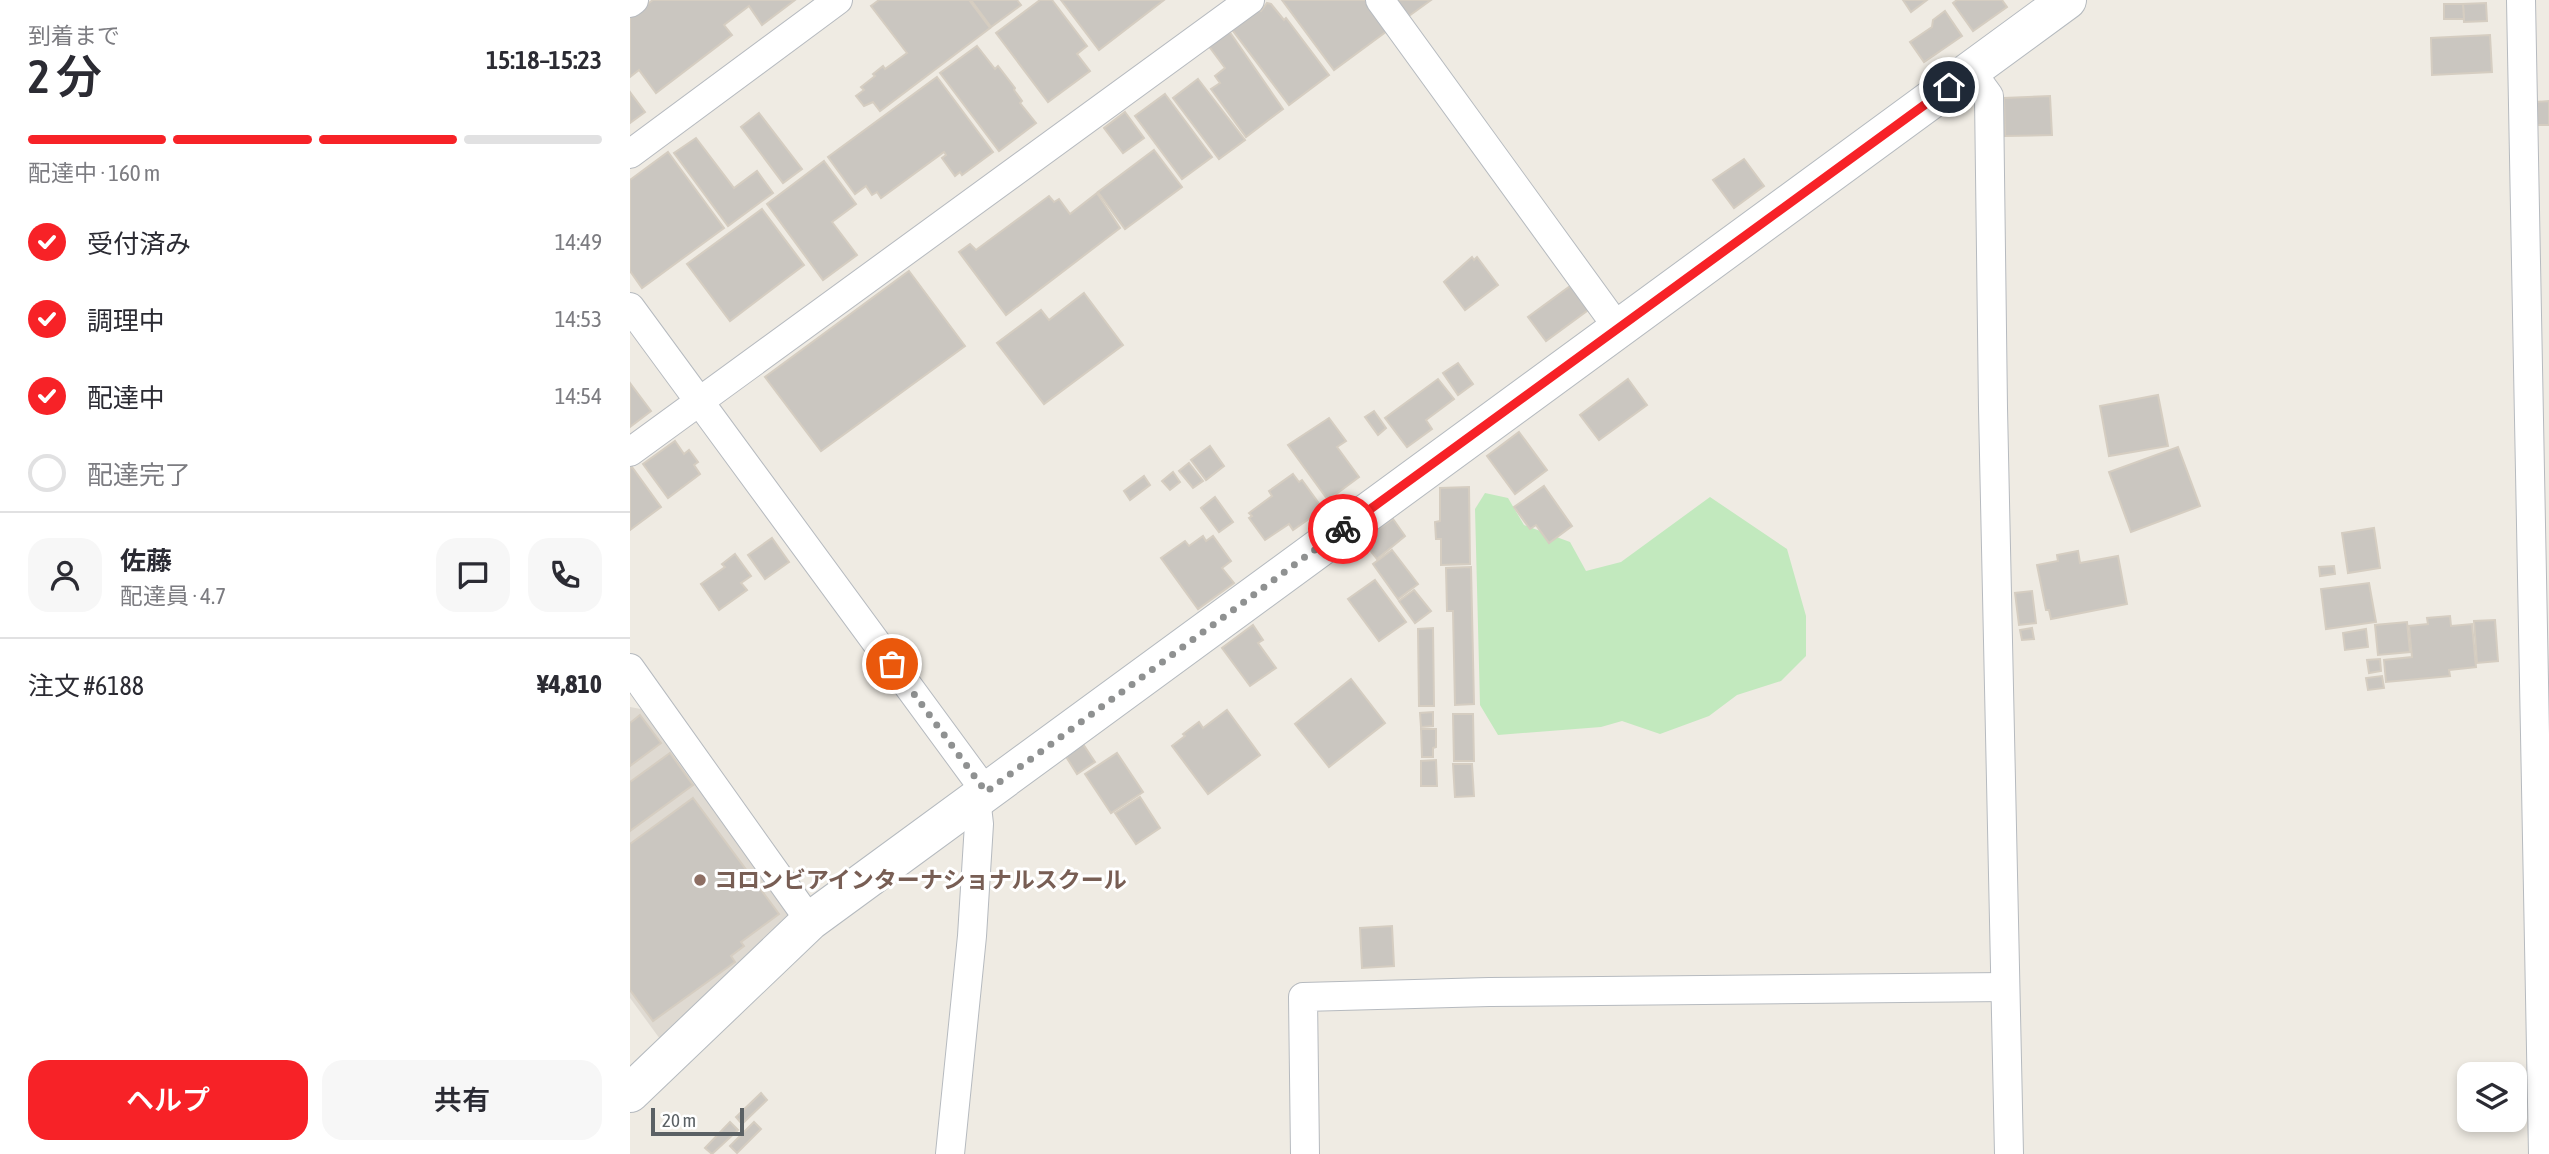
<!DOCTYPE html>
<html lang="ja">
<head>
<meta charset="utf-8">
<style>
	:root { --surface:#fff; --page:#f7f7f7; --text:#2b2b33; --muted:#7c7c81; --line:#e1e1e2; --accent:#f72227 }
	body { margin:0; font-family:"Asap Condensed","Noto Sans JP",sans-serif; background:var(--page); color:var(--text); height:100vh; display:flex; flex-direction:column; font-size:26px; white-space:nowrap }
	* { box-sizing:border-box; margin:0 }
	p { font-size:23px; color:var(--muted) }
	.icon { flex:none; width:38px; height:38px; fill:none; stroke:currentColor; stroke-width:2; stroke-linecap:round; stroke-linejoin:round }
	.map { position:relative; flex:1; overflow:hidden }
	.details { display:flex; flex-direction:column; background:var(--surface); width:630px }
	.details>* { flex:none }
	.fabs { position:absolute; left:1827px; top:1062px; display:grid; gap:14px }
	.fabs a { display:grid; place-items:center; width:70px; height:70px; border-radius:14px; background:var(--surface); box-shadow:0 4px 10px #0003; font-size:35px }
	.scale { position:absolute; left:21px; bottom:18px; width:93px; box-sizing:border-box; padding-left:7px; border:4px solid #5b6165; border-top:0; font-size:19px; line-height:24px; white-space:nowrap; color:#5b6165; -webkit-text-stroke:5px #fff; paint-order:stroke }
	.pin { position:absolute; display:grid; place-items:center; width:60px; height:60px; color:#fff; margin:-30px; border:4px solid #fff; border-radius:50%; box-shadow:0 2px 7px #0007 }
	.courier { position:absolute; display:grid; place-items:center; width:70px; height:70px; margin:-35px; border:5px solid #f72227; border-radius:50%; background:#fff; color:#222; box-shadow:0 2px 9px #0007 }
	.head em { font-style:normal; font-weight:600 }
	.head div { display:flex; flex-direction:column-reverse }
	.head { display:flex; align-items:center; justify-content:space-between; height:119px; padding:0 28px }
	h1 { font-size:46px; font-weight:600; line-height:52px }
	.bar { display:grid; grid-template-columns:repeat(4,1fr); gap:10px 7px; align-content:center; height:84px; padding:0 28px }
	.bar i { height:9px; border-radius:5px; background:var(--line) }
	.bar .selected { background:var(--accent) }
	.bar p { grid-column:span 4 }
	.line { display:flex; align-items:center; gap:18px; padding:0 28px; border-top:2px solid var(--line) }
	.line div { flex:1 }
	.round { display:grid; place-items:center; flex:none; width:74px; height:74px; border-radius:21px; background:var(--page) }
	ol { padding:0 28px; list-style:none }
	li { display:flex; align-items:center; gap:21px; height:77px }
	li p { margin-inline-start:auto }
	li .icon { padding:7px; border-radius:50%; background:var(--accent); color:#fff; stroke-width:4 }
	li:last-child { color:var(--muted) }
	li i { width:38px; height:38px; border:4px solid var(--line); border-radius:50% }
	.button { display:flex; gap:14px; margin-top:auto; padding:14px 28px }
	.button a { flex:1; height:80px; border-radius:21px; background:var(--accent); color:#fff; font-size:28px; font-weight:600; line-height:80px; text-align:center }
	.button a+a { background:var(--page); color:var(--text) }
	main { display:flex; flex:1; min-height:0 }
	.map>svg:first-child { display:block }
	.education { fill:#dfdad2 }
	.green { fill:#c2e9be }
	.building { fill:#cac6c0; stroke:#d5cdc1; stroke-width:2 }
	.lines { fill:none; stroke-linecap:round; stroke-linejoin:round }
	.street-casing { stroke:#b6babf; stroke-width:30 }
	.secondary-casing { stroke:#b5babf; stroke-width:40 }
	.street { stroke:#fff; stroke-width:28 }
	.secondary { stroke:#fff; stroke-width:38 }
	.done { stroke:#8f9191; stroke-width:7; stroke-dasharray:0 12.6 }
	.route { stroke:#f72227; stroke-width:9 }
	.education-dot { fill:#8d6e63; stroke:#fff; stroke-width:2.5 }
	.labels { text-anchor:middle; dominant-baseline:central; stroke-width:6; stroke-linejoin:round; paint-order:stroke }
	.education-label { font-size:23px; font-weight:bold; fill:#785e54; stroke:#fff; text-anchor:start }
</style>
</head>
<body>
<main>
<section class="details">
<div class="head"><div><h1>2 分</h1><p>到着まで</p></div><em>15:18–15:23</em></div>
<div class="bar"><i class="selected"></i><i class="selected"></i><i class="selected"></i><i></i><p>配達中 · 160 m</p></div>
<ol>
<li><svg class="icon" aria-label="check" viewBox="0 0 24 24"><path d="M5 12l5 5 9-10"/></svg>受付済み<p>14:49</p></li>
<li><svg class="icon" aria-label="check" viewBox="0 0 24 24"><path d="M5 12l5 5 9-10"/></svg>調理中<p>14:53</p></li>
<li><svg class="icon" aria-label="check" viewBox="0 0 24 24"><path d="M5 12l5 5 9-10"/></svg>配達中<p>14:54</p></li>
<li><i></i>配達完了</li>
</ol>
<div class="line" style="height:126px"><a class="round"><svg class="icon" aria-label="person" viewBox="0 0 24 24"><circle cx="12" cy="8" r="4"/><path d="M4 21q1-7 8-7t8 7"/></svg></a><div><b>佐藤</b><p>配達員 · 4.7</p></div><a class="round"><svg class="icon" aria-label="chat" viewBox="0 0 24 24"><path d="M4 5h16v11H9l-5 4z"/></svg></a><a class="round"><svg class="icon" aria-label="phone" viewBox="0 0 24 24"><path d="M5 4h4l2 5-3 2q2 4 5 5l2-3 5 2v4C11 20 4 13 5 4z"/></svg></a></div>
<div class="line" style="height:91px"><div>注文 #6188</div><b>¥4,810</b></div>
<div class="button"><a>ヘルプ</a><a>共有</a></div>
</section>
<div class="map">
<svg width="1919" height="1154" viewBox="0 0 1919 1154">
	<rect width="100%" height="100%" fill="#efebe3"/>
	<!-- education -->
	<polygon class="education" points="0,707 16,710 160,916 30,1039 0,998"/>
	<!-- green -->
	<polygon class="green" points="855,493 878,498 894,525 940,542 956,571 991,562 1080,497 1157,549 1176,616 1176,656 1151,681 1107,695 1079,716 1030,734 992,721 971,727 868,735 850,705 845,509"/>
	<!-- building -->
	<g class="building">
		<polygon points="23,0 165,0 132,25 119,6 94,25 102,35 26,93 9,70 0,77 0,17"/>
		<polygon points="249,0 339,0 360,28 250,111 243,102 234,106 226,96 234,90 231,87 245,76 243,74 253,66 255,69 277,53 241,6"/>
		<polygon points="341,0 387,0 391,5 361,27"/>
		<polygon points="410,0 422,0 457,46 447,54 460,71 418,102 366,33"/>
		<polygon points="431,0 534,0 469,50"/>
		<polygon points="652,0 735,0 757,31 704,70"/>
		<polygon points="766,0 801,0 779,16"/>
		<polygon points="1273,0 1297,0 1281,12"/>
		<polygon points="1327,0 1372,0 1377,7 1343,31 1323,3"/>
		<polygon points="637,3 641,4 654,20 656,18 699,75 659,105 600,27 627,7 631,11"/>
		<polygon points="1856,3 1857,21 1834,22 1833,4"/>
		<polygon points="1814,4 1833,4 1834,19 1814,19"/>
		<polygon points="1315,11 1332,36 1294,62 1280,42 1302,27 1303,20"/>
		<polygon points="599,31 653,109 616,137 581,89 590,83 585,76 595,68 578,45"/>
		<polygon points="1860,35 1862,72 1802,75 1801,38"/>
		<polygon points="347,46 365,69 368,66 385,88 384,90 392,101 390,103 406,123 369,151 310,73"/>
		<polygon points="307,77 363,152 332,175 330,172 325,176 312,158 316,155 314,152 251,198 247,192 242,195 236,186 225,194 198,157"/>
		<polygon points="568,79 615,140 589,159 543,98"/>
		<polygon points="0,92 15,112 0,123"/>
		<polygon points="535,94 582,157 552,179 505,116"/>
		<polygon points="1420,96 1422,135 1375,136 1374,98"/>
		<polygon points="1919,101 1919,125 1906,125 1905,102"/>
		<polygon points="495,112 514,138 493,153 474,128"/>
		<polygon points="129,113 172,169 153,183 111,127"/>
		<polygon points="66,138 104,188 127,171 143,193 98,226 44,153"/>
		<polygon points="524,150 552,187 495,229 468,192"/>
		<polygon points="38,152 94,228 12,288 0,271 0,180"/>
		<polygon points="1114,159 1134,186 1104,208 1083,180"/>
		<polygon points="194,161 226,204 202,222 227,255 193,280 137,204"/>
		<polygon points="467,193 490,228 376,315 329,252 340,244 346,250 419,196 424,202 429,199 440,214"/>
		<polygon points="132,209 174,265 100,321 57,264"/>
		<polygon points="842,257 844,260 847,257 868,285 835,310 814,282"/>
		<polygon points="279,271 335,346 191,451 135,377"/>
		<polygon points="943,284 961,308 916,341 898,317"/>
		<polygon points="454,293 493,345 414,404 367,343 411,310 419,320"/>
		<polygon points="828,363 843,384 828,395 813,373"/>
		<polygon points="808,379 824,399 796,420 802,429 777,447 755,418"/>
		<polygon points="998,379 1017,405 969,440 950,415"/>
		<polygon points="0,383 21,411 0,427"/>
		<polygon points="1528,395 1538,446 1479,456 1470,406"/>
		<polygon points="744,411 756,428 748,435 735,417"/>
		<polygon points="699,418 716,441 707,447 729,477 698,500 658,445"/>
		<polygon points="889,432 917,470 885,494 857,456"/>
		<polygon points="45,441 54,454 59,450 68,462 64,465 70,474 38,498 13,464"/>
		<polygon points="580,446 594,466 576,480 561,460"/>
		<polygon points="1548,447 1570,506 1501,532 1479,472"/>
		<polygon points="559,463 573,481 563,488 549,471"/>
		<polygon points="2,467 31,507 0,530 0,468"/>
		<polygon points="543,472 550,482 540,490 532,481"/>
		<polygon points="663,474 669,482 672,480 693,509 663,530 659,524 635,540 619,518 622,516 619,513 642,496 639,491"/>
		<polygon points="514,476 520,485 500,500 494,491"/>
		<polygon points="914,486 942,526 919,543 906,525 900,529 884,507"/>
		<polygon points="839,487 840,564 811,565 811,539 806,539 805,522 810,521 810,488"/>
		<polygon points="585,497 603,522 589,532 571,508"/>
		<polygon points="763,519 775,536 747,559 732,540"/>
		<polygon points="1744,528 1750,568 1718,573 1712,533"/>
		<polygon points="573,536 576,541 583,536 601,561 592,568 604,583 568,609 531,558 555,541 559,546"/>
		<polygon points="142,538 159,562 135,579 118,555"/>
		<polygon points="762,550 788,584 768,599 743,564"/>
		<polygon points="1448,551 1450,563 1488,556 1497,604 1421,619 1419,610 1416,610 1407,565 1428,561 1427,555"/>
		<polygon points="105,554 121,576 111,583 117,590 89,610 71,584 95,567 92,564"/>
		<polygon points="1704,566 1705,574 1690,576 1689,567"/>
		<polygon points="841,567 844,704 825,705 823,611 817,611 816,568"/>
		<polygon points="745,580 776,622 749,641 718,599"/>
		<polygon points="1739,583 1746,622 1696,629 1691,589"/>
		<polygon points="784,590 801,611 785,623 769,601"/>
		<polygon points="1402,591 1406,623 1389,625 1385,593"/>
		<polygon points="1820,616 1821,626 1842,624 1846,667 1819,670 1820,676 1756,682 1754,660 1782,657 1779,626 1798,624 1797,618"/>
		<polygon points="1865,620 1868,661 1847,663 1844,621"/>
		<polygon points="1777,622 1780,652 1748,655 1745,625"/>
		<polygon points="623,625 633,640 628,643 646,668 620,686 592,648"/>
		<polygon points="803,628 804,706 789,706 788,629"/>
		<polygon points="1402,628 1404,639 1392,640 1390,630"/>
		<polygon points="1736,629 1738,647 1715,650 1713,633"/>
		<polygon points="1750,659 1751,671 1739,673 1737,660"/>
		<polygon points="1752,676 1754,688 1738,690 1736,678"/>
		<polygon points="721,679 755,723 699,767 665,724"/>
		<polygon points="597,710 630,755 578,794 542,746 555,736 553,734 569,722 573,728"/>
		<polygon points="803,712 803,726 791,727 790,713"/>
		<polygon points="823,714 843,714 844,761 824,761"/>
		<polygon points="10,715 31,743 0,766 0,723"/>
		<polygon points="791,729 806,729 806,747 803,748 803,757 792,757"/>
		<polygon points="453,744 465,762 447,774 435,755"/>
		<polygon points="40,753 63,785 0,831 0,782"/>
		<polygon points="487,753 513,792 481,813 455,774"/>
		<polygon points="806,760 807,786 791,786 791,761"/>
		<polygon points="823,764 842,764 844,796 825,797"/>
		<polygon points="510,797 530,828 506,844 485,813"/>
		<polygon points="63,798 149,914 111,942 114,946 101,956 105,962 23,1021 0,990 0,844"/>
		<polygon points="762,926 764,966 732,968 730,928"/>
		<polygon points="131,1093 137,1100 112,1124 106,1117"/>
		<polygon points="100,1122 108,1130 82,1154 75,1148"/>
		<polygon points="124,1122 131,1129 107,1153 100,1146"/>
	</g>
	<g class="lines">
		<defs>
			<g id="street">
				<polyline points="750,0 988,328"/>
				<polyline points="1891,0 1913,1154"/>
				<polyline points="0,3 4,0"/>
				<polyline points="1341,71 1359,96 1363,408 1379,1154"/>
				<polyline points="0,154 208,0"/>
				<polyline points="0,307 356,792"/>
				<polyline points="0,452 620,0"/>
				<polyline points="0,668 180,921"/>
				<polyline points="320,1154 342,936 349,824 346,798"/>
				<polyline points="675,1154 673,997 859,992 1375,987"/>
			</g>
			<polyline id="secondary" points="0,1093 180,921 1437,0"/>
		</defs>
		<!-- street casing -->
		<use href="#street" class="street-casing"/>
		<!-- secondary casing -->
		<use href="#secondary" class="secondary-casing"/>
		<!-- street -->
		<use href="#street" class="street"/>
		<!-- secondary -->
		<use href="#secondary" class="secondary"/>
	</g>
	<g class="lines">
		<!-- done -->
		<polyline class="done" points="262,664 356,792 713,529"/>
		<!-- route -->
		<polyline class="route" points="713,529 1319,87"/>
	</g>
	<!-- markers -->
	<circle class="education-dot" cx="70" cy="880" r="7"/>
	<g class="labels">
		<!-- education labels -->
		<g class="education-label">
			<text x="84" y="880">コロンビアインターナショナルスクール</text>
		</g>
	</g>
</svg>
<div class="fabs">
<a><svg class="icon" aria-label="layers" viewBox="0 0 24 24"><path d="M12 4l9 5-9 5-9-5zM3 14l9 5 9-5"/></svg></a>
</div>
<div class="scale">20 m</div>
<div class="pin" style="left:262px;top:664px;background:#ea580c"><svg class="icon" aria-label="bag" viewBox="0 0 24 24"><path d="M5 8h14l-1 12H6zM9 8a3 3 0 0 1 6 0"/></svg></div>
<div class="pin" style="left:1319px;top:87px;background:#1f2937"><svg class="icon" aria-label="home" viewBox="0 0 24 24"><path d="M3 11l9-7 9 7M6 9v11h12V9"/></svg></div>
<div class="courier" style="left:713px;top:529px"><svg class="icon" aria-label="bike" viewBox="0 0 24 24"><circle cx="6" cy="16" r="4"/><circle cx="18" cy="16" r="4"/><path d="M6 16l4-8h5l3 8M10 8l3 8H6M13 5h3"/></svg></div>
</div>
</main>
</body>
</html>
